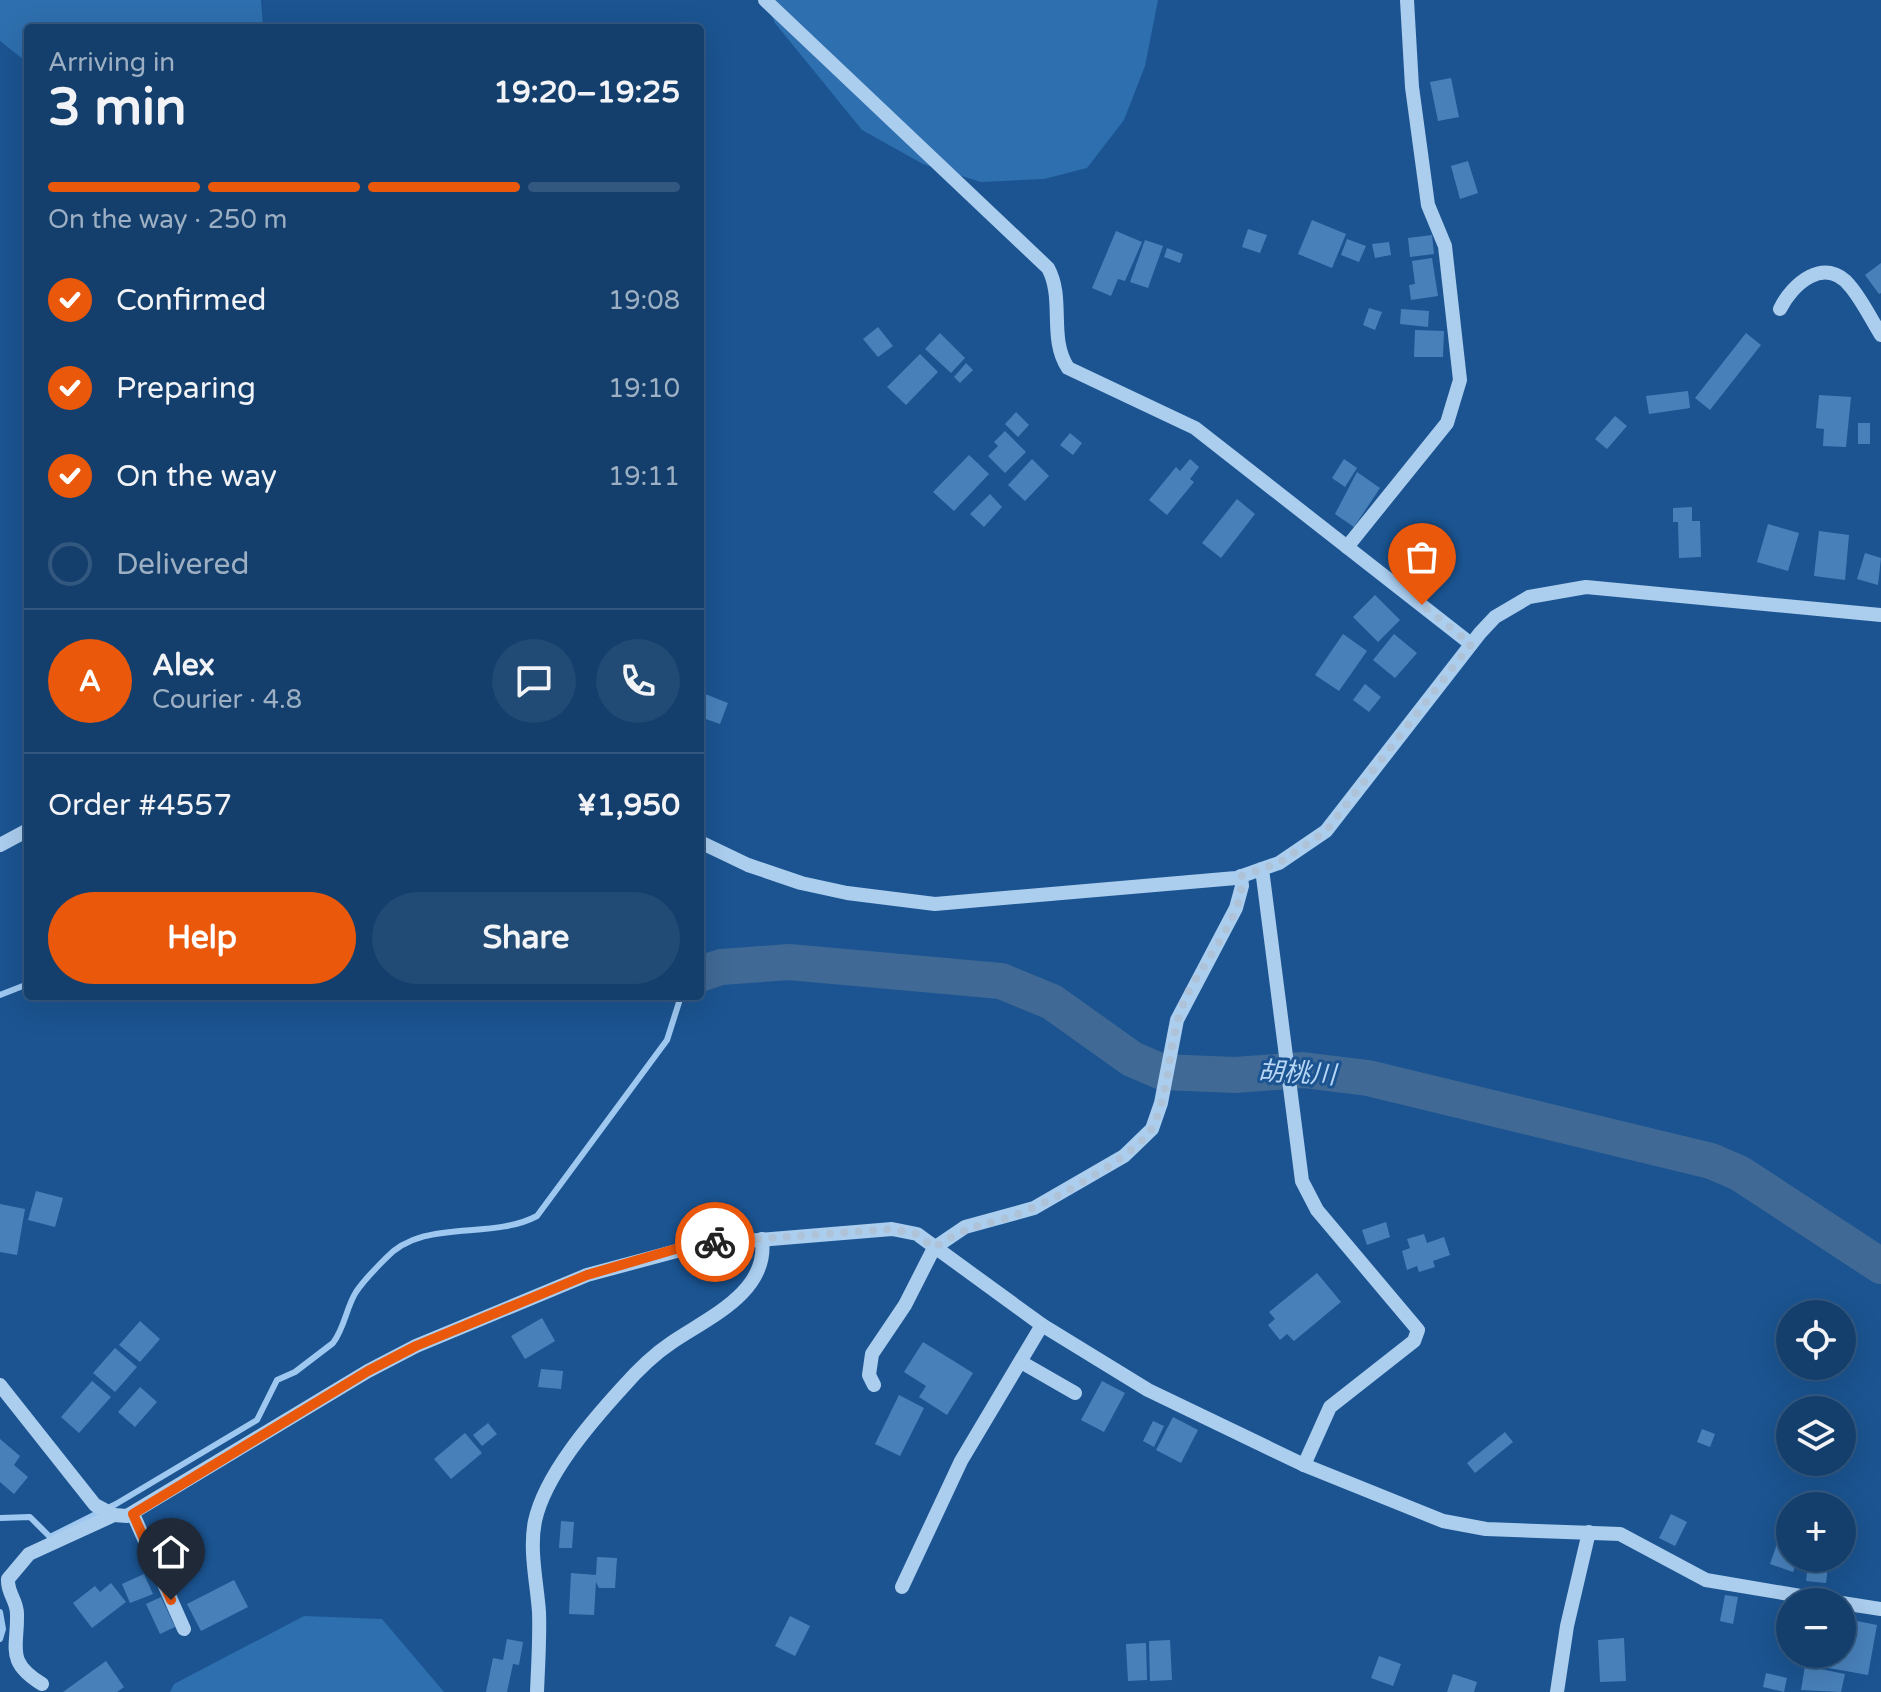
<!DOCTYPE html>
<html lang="en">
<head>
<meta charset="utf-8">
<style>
	:root { --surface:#143f6d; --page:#214a75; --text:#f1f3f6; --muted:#9dafc2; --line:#335880; --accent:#ea580c }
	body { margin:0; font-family:"Varela Round","Noto Sans JP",sans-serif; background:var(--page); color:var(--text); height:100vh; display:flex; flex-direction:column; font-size:30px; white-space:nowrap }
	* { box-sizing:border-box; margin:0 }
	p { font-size:26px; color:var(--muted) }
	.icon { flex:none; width:44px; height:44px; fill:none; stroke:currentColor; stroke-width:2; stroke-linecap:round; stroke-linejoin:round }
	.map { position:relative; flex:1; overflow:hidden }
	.details { position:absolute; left:24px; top:24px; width:680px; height:976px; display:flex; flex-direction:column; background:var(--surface); border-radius:8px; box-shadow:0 8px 32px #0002,0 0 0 2px var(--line) }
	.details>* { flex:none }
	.tools { position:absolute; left:1776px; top:1300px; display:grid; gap:16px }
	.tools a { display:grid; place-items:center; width:80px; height:80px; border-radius:50%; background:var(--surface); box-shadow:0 8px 32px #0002,0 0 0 2px var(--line); font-size:40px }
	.pin { position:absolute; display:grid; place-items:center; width:68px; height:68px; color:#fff; margin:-82px -34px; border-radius:50% 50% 50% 0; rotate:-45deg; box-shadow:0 0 8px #0007 }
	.pin .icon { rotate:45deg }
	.courier { position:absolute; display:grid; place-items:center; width:80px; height:80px; margin:-40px; border:6px solid #ea580c; border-radius:50%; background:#fff; color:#222; box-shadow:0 2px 10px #0007 }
	.summary em { font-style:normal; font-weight:700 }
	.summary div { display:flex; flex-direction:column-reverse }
	.summary { display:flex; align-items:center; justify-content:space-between; height:136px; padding:0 24px }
	h1 { font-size:52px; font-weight:700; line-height:60px }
	.bar { display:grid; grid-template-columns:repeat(4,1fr); gap:12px 8px; align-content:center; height:96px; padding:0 24px }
	.bar i { height:10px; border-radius:6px; background:var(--line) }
	.bar .active { background:var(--accent) }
	.bar p { grid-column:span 4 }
	.line { display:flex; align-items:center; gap:20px; padding:0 24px; border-top:2px solid var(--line) }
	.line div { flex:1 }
	.round { display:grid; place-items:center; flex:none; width:84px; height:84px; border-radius:42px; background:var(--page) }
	ol { padding:0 24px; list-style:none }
	li { display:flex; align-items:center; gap:24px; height:88px }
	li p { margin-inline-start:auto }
	li .icon { padding:8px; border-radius:50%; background:var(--accent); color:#fff; stroke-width:4 }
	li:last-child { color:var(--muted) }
	li i { width:44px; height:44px; border:4px solid var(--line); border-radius:50% }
	.primary-button { display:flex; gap:16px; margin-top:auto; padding:16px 24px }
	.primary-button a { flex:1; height:92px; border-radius:48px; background:var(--accent); color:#fff; font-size:32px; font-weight:700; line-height:92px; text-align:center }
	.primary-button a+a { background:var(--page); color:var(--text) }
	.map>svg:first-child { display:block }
	.green { fill:#2e6faf }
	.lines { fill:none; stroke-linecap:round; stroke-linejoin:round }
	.stream { stroke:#9ec8f0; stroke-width:6 }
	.river { stroke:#406995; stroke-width:36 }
	.building { fill:#4881ba }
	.minor { stroke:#abcdee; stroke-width:14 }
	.done { stroke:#afc3d8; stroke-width:8; stroke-dasharray:0 14.4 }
	.route { stroke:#ea580c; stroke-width:10 }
	.labels { text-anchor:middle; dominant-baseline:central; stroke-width:6; stroke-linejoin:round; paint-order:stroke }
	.water-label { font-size:26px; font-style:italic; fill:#b7d6f5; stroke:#1b5491 }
</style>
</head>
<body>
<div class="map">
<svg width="1881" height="1692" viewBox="0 0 1881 1692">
	<rect width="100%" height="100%" fill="#1b5491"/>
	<!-- green -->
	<g class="green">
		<polygon points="0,0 261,0 263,28 28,28 28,63 0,41"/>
		<polygon points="764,0 1158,0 1145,66 1124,120 1087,168 1044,179 981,182 923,164 862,130 775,23"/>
		<polygon points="304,1616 382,1619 444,1692 170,1692 174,1684"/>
	</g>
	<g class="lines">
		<!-- stream -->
		<g class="stream">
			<polyline points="0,995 28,984"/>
			<path d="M 0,1518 L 30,1517 L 50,1537 L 116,1504 L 257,1420 L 277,1380 L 295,1372 L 333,1343 C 345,1327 346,1308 356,1292 C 364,1280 375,1269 385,1259 C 423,1217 490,1241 537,1216 L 667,1040 L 681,996"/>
			<polyline points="0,1612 3,1629 0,1639"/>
		</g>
		<!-- river -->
		<polyline class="river" points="700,974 721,967 789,962 1001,981 1052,1002 1132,1059 1162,1072 1235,1075 1303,1070 1368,1078 1711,1161 1739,1173 1881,1266"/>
	</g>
	<!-- building -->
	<g class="building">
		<polygon points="1451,78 1459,117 1438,121 1430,82"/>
		<polygon points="1468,161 1478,193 1460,199 1451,166"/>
		<polygon points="1312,220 1346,234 1332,268 1298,254"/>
		<polygon points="1248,229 1267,235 1260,253 1242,247"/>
		<polygon points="1116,231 1142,242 1125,281 1118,279 1111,296 1092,288"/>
		<polygon points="1432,235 1434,254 1410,257 1408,238"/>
		<polygon points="1347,239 1366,246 1359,262 1341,255"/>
		<polygon points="1145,240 1163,246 1148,288 1130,282"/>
		<polygon points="1389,242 1391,255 1375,258 1372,244"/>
		<polygon points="1167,248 1183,254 1180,263 1164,257"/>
		<polygon points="1432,258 1438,296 1411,300 1409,285 1415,284 1412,261"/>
		<polygon points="1881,263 1881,293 1879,294 1865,275"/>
		<polygon points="1369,308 1382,312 1375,330 1363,325"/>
		<polygon points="1401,309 1429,311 1428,327 1400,324"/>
		<polygon points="878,327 893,346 878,357 863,339"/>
		<polygon points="1415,330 1444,331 1443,357 1414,357"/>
		<polygon points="940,333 965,358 951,373 925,349"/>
		<polygon points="1746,333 1761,345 1710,410 1695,398"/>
		<polygon points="920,354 938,372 906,405 887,387"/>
		<polygon points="966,363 973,370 960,383 954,377"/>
		<polygon points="1688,391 1690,408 1649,414 1646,396"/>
		<polygon points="1819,395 1851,397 1846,447 1823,446 1824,429 1816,428"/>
		<polygon points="1016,412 1029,425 1018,437 1005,424"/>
		<polygon points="1615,416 1627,426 1607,449 1595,439"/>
		<rect x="1858" y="423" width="12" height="21"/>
		<polygon points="1005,431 1026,452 1005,473 988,456 998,446 994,442"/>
		<polygon points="1070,433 1082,443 1073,455 1060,445"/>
		<polygon points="969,455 989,474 954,511 933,492"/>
		<polygon points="1032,459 1049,476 1025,501 1008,485"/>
		<polygon points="1190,459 1199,467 1190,479 1194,482 1167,515 1149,500 1176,467 1180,471"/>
		<polygon points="1344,459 1357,468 1345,487 1332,478"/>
		<polygon points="1357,472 1380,488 1354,527 1335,514"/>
		<polygon points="990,494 1002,507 984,527 970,514"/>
		<polygon points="1237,499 1255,514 1221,558 1202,543"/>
		<polygon points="1692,507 1692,521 1700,521 1701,557 1679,558 1678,522 1673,522 1673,508"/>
		<polygon points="1768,524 1799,533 1788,571 1757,562"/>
		<polygon points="1819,531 1849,535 1845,580 1814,576"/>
		<polygon points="1865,553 1881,558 1878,585 1857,579"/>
		<polygon points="1375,595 1400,620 1378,642 1353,617"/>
		<polygon points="1343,634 1367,651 1339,691 1315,675"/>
		<polygon points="1394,634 1417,653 1395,678 1373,660"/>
		<polygon points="1365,684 1381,697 1369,712 1353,700"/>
		<polygon points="700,692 728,703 720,724 700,717"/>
		<polygon points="36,1191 63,1198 55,1227 28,1220"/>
		<polygon points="0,1204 25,1209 17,1255 0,1252"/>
		<polygon points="1386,1222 1390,1237 1367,1245 1362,1230"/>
		<polygon points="1424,1234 1427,1243 1444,1237 1450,1255 1433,1261 1435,1267 1419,1272 1417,1266 1407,1270 1402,1251 1410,1248 1407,1239"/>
		<polygon points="1317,1273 1341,1302 1294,1341 1287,1334 1280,1340 1268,1325 1275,1319 1269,1312"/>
		<polygon points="542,1318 555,1341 525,1359 511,1336"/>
		<polygon points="140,1321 160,1339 140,1362 119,1345"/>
		<polygon points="923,1342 973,1373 947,1415 919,1397 926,1386 904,1372"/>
		<polygon points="115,1348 137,1367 115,1392 93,1373"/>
		<polygon points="541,1369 563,1371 561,1389 538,1387"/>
		<polygon points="92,1381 111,1397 79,1433 61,1417"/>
		<polygon points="1102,1381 1125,1393 1104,1432 1081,1420"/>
		<polygon points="140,1387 157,1402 135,1427 118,1412"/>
		<polygon points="899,1395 924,1408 900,1456 875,1444"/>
		<polygon points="1173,1417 1198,1430 1181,1463 1156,1450"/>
		<polygon points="1153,1421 1164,1426 1154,1447 1143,1441"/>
		<polygon points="488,1423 497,1434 482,1446 473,1435"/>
		<polygon points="1702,1429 1715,1434 1710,1447 1697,1442"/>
		<polygon points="1505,1432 1513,1442 1475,1473 1467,1463"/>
		<polygon points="465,1433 482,1453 451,1479 434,1459"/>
		<polygon points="0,1439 20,1456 14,1465 28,1477 14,1494 0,1482"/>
		<polygon points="1671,1514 1687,1522 1675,1546 1659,1538"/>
		<polygon points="561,1521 574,1522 572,1548 559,1548"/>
		<polygon points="1784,1524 1790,1526 1790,1558 1798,1558 1793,1572 1770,1564"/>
		<polygon points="1842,1531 1852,1533 1848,1557 1842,1556"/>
		<polygon points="597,1557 617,1558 615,1588 599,1588 596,1582 594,1615 569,1614 571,1573 596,1575"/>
		<polygon points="1809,1558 1829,1558 1826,1583 1806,1581"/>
		<polygon points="144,1574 153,1594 130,1603 122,1584"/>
		<polygon points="234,1580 248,1607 201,1631 187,1604"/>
		<polygon points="111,1583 126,1602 92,1628 73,1603 95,1586 100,1592"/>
		<polygon points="1725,1595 1738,1597 1733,1624 1720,1621"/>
		<polygon points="161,1597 175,1627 160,1634 146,1604"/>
		<polygon points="790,1616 810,1626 795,1656 775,1646"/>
		<polygon points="1842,1618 1877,1625 1868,1675 1812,1665 1814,1654 1842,1654"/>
		<polygon points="1624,1638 1626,1681 1600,1682 1598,1640"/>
		<polygon points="507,1639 523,1642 519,1665 513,1664 507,1692 486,1692 493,1658 503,1660"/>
		<polygon points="1170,1640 1172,1680 1150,1681 1149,1641"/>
		<polygon points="1146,1643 1147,1680 1128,1681 1126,1644"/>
		<polygon points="1379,1656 1401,1664 1393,1686 1371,1678"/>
		<polygon points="106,1661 124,1687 117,1692 63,1692"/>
		<polygon points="1805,1666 1845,1674 1841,1692 1801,1690"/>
		<polygon points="1766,1673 1787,1678 1784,1692 1763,1687"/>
		<polygon points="1453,1674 1477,1682 1474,1692 1447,1692"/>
	</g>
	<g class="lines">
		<!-- minor -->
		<g class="minor">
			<path d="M 765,0 L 1048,268 C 1065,299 1048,338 1068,368 L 1195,428 L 1471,644"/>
			<path d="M 1780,309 C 1792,284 1825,255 1850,286 C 1862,300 1871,319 1881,335"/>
			<polyline points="1347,547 1447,423 1460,380 1445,246 1428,205 1412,87 1407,0"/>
			<polyline points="700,842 748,865 801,883 847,893 935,904 1236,878 1279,863 1326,831 1480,633 1495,617 1529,597 1586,587 1881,615"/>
			<polyline points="0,845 28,830"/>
			<polyline points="1262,869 1302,1181 1317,1210 1418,1330 1414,1341 1330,1407 1304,1465"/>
			<polyline points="1021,1362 1075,1393"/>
			<polyline points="0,1385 95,1505 114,1515 127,1516 368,1371 416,1346 587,1275 699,1245 892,1229 917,1234 1042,1325 1148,1390 1304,1465 1443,1521 1486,1529 1620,1534 1706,1580 1836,1602"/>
			<polyline points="874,1385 869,1375 872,1354 905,1305 934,1248 965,1227 1034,1208 1124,1156 1152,1129 1161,1103 1177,1020 1236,908 1242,886 1241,876"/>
			<polyline points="133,1514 184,1629"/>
			<polyline points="902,1587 961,1461 1042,1325"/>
			<polyline points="1842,1603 1881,1609"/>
			<path d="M 42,1684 C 5,1661 18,1648 17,1614 C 17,1600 7,1593 8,1579 L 29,1554 L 114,1515"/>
			<path d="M 537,1692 C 538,1666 540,1639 539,1612 C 537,1583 529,1550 535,1521 C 545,1475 591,1422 622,1388 C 636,1372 653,1355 671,1343 C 707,1318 769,1293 762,1239"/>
			<polyline points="1557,1692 1567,1626 1589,1532"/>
		</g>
	</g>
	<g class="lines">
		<!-- done -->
		<path class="done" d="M 715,1242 L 892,1229 L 917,1234 L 934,1248 C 971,1222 986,1227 1023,1212 C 1054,1200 1140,1154 1153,1126 C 1173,1084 1166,1037 1189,991 C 1205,961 1247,910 1241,876 L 1279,863 L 1326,831 L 1471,644 L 1422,605"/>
		<!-- route -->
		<polyline class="route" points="171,1600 133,1514 368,1371 416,1346 587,1275 679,1248 715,1242"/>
	</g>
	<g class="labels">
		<!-- water labels -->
		<g class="water-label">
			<text transform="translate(1297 1073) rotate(3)">胡桃川</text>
		</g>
	</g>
</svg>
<div class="tools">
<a><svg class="icon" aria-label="locate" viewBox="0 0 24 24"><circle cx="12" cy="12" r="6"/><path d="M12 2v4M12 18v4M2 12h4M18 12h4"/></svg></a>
<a><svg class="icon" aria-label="layers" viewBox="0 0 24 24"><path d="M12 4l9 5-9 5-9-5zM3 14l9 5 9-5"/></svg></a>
<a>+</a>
<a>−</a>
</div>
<div class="pin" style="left:1422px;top:605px;background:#ea580c"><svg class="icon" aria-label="bag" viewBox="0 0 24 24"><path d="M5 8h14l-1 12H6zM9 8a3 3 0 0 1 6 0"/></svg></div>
<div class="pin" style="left:171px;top:1600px;background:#1f2937"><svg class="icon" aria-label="home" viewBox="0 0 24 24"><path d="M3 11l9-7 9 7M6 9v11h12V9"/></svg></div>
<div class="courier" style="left:715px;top:1242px"><svg class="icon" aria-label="bike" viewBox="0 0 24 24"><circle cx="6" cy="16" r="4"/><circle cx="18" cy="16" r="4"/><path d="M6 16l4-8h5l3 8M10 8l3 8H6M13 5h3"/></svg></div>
<section class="details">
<div class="summary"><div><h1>3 min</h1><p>Arriving in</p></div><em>19:20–19:25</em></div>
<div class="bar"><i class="active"></i><i class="active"></i><i class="active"></i><i></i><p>On the way · 250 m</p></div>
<ol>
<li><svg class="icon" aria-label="check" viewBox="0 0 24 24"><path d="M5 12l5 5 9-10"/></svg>Confirmed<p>19:08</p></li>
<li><svg class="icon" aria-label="check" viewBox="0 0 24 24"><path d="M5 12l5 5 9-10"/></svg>Preparing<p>19:10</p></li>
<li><svg class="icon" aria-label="check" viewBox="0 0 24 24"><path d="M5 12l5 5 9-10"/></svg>On the way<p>19:11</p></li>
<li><i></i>Delivered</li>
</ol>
<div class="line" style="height:144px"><b class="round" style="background:var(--accent);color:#fff">A</b><div><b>Alex</b><p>Courier · 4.8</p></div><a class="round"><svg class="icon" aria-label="chat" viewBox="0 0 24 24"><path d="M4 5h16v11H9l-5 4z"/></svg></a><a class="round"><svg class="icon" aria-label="phone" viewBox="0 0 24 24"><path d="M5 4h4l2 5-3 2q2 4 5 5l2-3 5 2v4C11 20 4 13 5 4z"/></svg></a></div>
<div class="line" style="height:104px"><div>Order #4557</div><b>¥1,950</b></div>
<div class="primary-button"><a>Help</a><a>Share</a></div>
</section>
</div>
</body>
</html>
